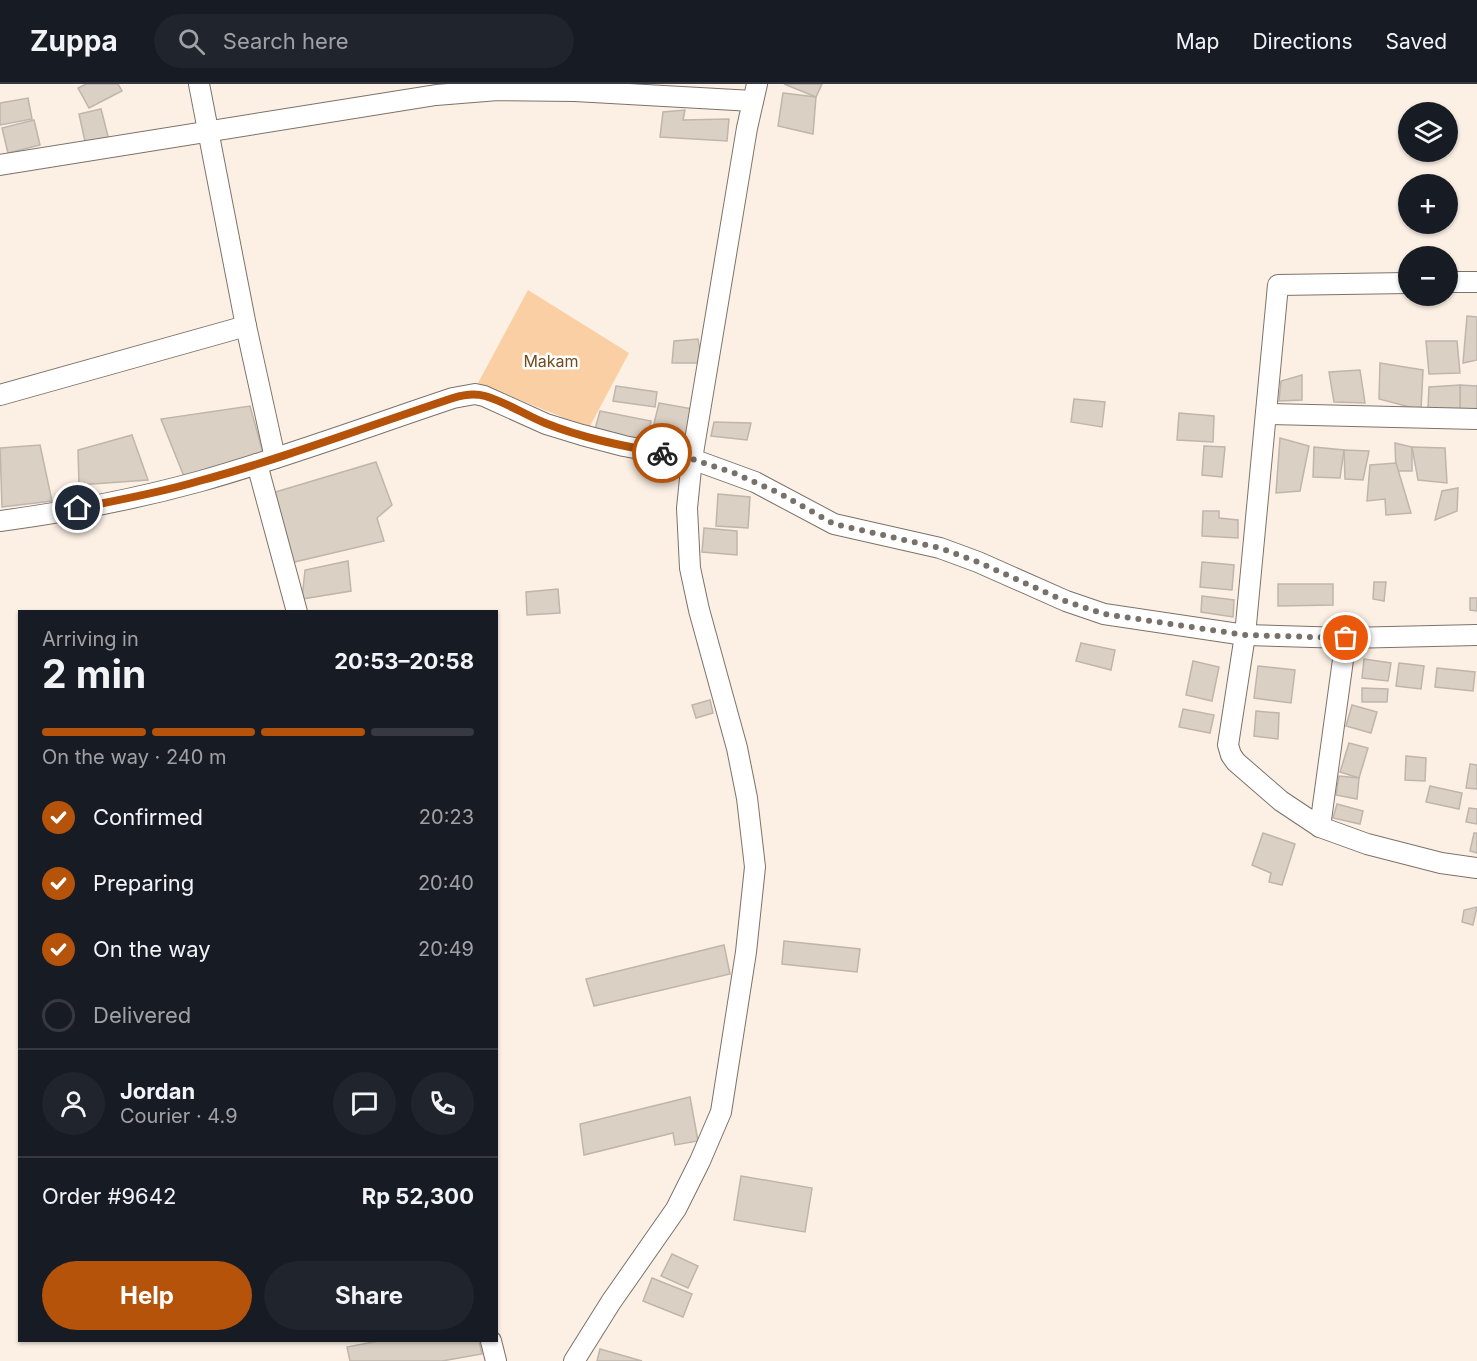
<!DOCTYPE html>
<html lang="en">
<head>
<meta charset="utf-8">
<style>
	:root { --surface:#171b24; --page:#20242c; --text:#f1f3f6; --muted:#9ea1a6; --line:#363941; --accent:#b45309 }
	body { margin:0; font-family:Inter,sans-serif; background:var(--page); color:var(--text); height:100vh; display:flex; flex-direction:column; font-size:22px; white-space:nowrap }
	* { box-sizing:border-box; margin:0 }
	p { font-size:20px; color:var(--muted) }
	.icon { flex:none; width:33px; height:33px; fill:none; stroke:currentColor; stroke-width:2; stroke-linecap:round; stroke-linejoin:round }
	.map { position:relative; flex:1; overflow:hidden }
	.details { position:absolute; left:18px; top:526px; width:480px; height:732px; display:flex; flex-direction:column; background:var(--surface); border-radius:0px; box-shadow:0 2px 4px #0004 }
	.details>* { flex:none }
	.tools { position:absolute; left:1398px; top:18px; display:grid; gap:12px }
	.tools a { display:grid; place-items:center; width:60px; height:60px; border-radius:50%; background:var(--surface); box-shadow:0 2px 4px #0004; font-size:30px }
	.pin { position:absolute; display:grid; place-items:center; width:51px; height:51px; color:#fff; margin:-26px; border:3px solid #fff; border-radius:50%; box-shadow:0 2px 6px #0007 }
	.courier { position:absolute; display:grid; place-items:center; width:60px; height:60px; margin:-30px; border:4px solid #b45309; border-radius:50%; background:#fff; color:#222; box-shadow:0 2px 8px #0007 }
	.summary em { font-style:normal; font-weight:700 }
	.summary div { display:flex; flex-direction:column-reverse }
	.summary { display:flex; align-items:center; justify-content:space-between; height:102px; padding:0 24px }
	h1 { font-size:39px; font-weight:700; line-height:45px }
	.bar { display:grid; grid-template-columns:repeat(4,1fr); gap:9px 6px; align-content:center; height:72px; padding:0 24px }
	.bar i { height:8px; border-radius:4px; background:var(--line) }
	.bar .current { background:var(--accent) }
	.bar p { grid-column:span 4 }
	.line { display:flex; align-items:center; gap:15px; padding:0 24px; border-top:2px solid var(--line) }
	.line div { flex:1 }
	.round { display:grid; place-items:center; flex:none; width:63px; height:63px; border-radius:32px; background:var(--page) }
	ol { padding:0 24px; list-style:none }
	li { display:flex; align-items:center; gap:18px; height:66px }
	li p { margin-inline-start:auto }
	li .icon { padding:6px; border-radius:50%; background:var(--accent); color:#fff; stroke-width:4 }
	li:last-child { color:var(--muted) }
	li i { width:33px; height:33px; border:3px solid var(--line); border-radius:50% }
	.primary-button { display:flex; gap:12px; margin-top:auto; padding:12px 24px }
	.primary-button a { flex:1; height:69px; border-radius:36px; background:var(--accent); color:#fff; font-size:24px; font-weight:700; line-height:69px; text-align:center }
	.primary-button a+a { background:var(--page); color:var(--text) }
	header { display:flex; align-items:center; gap:36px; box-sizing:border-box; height:84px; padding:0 30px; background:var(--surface); border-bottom:2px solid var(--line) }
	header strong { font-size:28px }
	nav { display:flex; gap:33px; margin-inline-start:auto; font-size:21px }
	.search { width:420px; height:54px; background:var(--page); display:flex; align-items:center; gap:15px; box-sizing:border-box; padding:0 21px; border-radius:33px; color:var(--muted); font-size:22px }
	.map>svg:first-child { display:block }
	.green { fill:#fbcfa4 }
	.building { fill:#dbd0c4; stroke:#c0b5aa; stroke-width:1.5 }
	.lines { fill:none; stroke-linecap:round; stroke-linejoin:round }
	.minor-casing { stroke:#7c7268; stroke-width:22 }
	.minor { stroke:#fff; stroke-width:20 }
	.done { stroke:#78716a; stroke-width:6; stroke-dasharray:0 10.8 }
	.route { stroke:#b45309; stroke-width:8 }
	.labels { text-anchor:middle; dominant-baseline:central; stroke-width:5; stroke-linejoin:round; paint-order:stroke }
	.park-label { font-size:16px; fill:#724c1f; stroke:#fff }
</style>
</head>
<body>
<header>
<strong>Zuppa</strong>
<div class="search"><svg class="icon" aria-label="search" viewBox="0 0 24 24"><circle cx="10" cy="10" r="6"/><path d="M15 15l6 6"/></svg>Search here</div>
<nav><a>Map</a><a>Directions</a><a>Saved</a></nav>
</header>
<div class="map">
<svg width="1477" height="1277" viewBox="0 0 1477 1277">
	<rect width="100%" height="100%" fill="#fcf0e4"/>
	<!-- green -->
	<polygon class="green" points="528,206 629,269 589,344 478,299"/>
	<!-- building -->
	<g class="building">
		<polygon points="86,0 118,0 122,7 89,24 78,4"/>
		<polygon points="784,0 822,0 816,13"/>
		<polygon points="783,9 816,13 813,50 778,42"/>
		<polygon points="28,14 32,35 0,41 0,19"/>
		<polygon points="101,25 109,56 86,62 79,30"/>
		<polygon points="685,26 683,36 729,35 727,57 660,53 663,28"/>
		<polygon points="34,36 40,61 8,69 2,44"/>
		<polygon points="1467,232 1477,233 1477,276 1463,279"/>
		<polygon points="698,255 702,279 672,279 674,257"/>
		<polygon points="1426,257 1457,257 1460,289 1429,290"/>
		<polygon points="1380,279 1423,286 1421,326 1379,315"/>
		<polygon points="1360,286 1365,319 1334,318 1329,288"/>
		<polygon points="1302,291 1302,316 1279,317 1281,297"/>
		<polygon points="1460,301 1477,302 1477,326 1460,326"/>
		<polygon points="1460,301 1460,326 1428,324 1429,303"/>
		<polygon points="616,302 657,308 655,323 613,317"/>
		<polygon points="1074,315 1105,318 1102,343 1071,338"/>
		<polygon points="659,319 693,325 685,353 652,348"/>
		<polygon points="250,322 263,369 185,395 161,335"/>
		<polygon points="600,327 651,337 646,361 594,349"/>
		<polygon points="1179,329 1214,332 1213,358 1177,356"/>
		<polygon points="714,338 751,339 747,356 711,352"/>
		<polygon points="132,351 148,396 79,401 78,366"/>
		<polygon points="1280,354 1309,362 1300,407 1276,409"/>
		<polygon points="1395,359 1412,363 1412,387 1396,387"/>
		<polygon points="40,361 52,417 2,423 0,364"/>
		<polygon points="1204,362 1225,363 1222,393 1202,391"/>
		<polygon points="1314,363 1344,366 1340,394 1313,393"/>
		<polygon points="1412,363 1445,364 1447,399 1418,396"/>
		<polygon points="1344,366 1369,367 1363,396 1345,395"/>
		<polygon points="376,378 392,421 377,434 384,457 290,479 272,409"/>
		<polygon points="1396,379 1411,429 1386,431 1385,415 1367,417 1370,381"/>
		<polygon points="1458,404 1457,427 1435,436 1442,407"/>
		<polygon points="718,410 750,413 748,444 716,442"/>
		<polygon points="1203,427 1219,427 1219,434 1238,436 1238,454 1202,452"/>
		<polygon points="704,444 737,447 737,471 702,468"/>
		<polygon points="348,477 351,507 302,515 305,486"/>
		<polygon points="1202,478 1234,481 1232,506 1200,503"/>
		<polygon points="1374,498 1386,498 1384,517 1373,515"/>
		<polygon points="1278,500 1333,500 1333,521 1278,522"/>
		<polygon points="558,505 560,529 527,531 526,508"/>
		<polygon points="1202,512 1234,516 1233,533 1201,528"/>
		<polygon points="1470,514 1477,514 1477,527 1470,526"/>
		<polygon points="1081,559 1115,566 1111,586 1076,577"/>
		<polygon points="1364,575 1391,579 1388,597 1362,594"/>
		<polygon points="1193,577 1219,583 1212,617 1186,611"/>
		<polygon points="1399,579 1424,582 1421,605 1396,602"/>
		<polygon points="1258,582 1295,586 1291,619 1254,614"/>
		<polygon points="1437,584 1475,588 1473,607 1435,603"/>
		<polygon points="1362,604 1388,605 1387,618 1362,618"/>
		<polygon points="710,616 713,629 696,634 692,621"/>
		<polygon points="1352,621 1377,628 1371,649 1346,642"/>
		<polygon points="1183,625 1214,631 1210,649 1179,643"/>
		<polygon points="1256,627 1279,629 1278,655 1254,652"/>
		<polygon points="1349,659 1368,664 1359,694 1340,688"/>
		<polygon points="1406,672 1426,674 1425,697 1405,696"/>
		<polygon points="1470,680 1477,681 1477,705 1466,704"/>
		<polygon points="1339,692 1359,694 1357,715 1336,711"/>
		<polygon points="1430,702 1462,709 1459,725 1426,718"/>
		<polygon points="1337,720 1363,727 1360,740 1333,734"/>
		<polygon points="1469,724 1477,725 1477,740 1466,738"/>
		<polygon points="1263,749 1295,760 1282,801 1269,798 1271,789 1252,781"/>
		<polygon points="1474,749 1477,749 1477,769 1470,767"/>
		<polygon points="1477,823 1473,841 1462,838 1464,826"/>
		<polygon points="784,857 860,865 857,888 782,880"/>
		<polygon points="724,861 730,890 594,922 586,895"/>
		<polygon points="690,1013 698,1057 675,1061 673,1049 584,1071 580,1040"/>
		<polygon points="741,1092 812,1104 805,1148 734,1136"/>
		<polygon points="672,1170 698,1182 688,1204 661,1192"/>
		<polygon points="652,1194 692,1210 683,1233 643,1217"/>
		<polygon points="378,1257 479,1257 482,1270 442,1277 350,1277 347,1263"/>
		<polygon points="600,1265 642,1277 597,1277"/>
	</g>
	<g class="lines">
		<defs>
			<g id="minor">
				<polyline points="199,0 246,242 275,374"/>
				<polyline points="0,81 436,11 498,6 575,7 753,17"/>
				<polyline points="1448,198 1477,198"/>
				<polyline points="1408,199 1278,201 1245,551 1228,661 1231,671 1236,678 1281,717 1320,743 1367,760 1441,779 1477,784"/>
				<polyline points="0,311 246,242"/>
				<polyline points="1266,330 1477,335"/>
				<polyline points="257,380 297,528"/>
				<path d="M 0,437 C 68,428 136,415 201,397 C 286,373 369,342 453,314 L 475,310 L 484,312 L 546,340 L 582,351 L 624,362 L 692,375 L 755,398 L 834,440 L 940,464 L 978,478 L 1066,517 L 1104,530 L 1245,551 L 1346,554 L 1477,551"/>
				<polyline points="1320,743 1346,554"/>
				<polyline points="491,1257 496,1277"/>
				<polyline points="574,1277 611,1218 676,1125 700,1077 721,1028 746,868 755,783 747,714 737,664 699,526 690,484 687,424 692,375 747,44 757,0"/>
			</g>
		</defs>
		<!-- minor casing -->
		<use href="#minor" class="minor-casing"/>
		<!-- minor -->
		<use href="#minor" class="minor"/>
	</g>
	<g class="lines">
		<!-- done -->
		<polyline class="done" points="662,369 692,375 734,389 779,409 834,440 940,464 978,478 1065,517 1104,530 1245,551 1346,554"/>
		<!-- route -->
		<path class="route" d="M 78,424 C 119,416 159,409 199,397 C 285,374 368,342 453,314 C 463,311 474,309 485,312 C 506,318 525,331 545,339 C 582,354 623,362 662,369"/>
	</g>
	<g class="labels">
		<!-- park labels -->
		<g class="park-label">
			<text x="551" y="277">Makam</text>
		</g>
	</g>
</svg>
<div class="tools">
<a><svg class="icon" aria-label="layers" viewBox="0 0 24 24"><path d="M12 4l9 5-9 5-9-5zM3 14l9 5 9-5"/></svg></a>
<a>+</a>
<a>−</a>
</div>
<div class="pin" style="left:1346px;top:554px;background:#ea580c"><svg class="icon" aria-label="bag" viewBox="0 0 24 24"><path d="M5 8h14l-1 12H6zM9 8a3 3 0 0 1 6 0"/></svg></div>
<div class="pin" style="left:78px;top:424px;background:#1f2937"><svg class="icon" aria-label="home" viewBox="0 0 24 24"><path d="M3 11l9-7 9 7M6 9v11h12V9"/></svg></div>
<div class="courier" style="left:662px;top:369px"><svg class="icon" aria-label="bike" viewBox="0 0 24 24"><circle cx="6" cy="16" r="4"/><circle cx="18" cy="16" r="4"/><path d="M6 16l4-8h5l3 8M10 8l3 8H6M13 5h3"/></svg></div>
<section class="details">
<div class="summary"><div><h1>2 min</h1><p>Arriving in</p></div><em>20:53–20:58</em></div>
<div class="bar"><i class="current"></i><i class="current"></i><i class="current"></i><i></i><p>On the way · 240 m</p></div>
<ol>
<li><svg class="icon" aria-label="check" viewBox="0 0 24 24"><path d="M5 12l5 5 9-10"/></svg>Confirmed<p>20:23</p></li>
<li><svg class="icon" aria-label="check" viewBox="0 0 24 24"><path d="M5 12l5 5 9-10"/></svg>Preparing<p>20:40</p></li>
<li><svg class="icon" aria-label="check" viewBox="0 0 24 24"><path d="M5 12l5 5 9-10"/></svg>On the way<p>20:49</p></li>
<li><i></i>Delivered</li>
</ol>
<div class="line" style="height:108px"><a class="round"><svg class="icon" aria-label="person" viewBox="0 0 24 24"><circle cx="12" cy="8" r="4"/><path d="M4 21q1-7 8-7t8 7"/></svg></a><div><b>Jordan</b><p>Courier · 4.9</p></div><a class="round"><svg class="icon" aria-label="chat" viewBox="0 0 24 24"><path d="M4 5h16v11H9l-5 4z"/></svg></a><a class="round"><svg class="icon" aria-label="phone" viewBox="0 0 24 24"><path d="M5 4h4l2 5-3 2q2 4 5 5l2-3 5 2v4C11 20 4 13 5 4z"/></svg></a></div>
<div class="line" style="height:78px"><div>Order #9642</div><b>Rp 52,300</b></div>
<div class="primary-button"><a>Help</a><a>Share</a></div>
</section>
</div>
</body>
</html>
